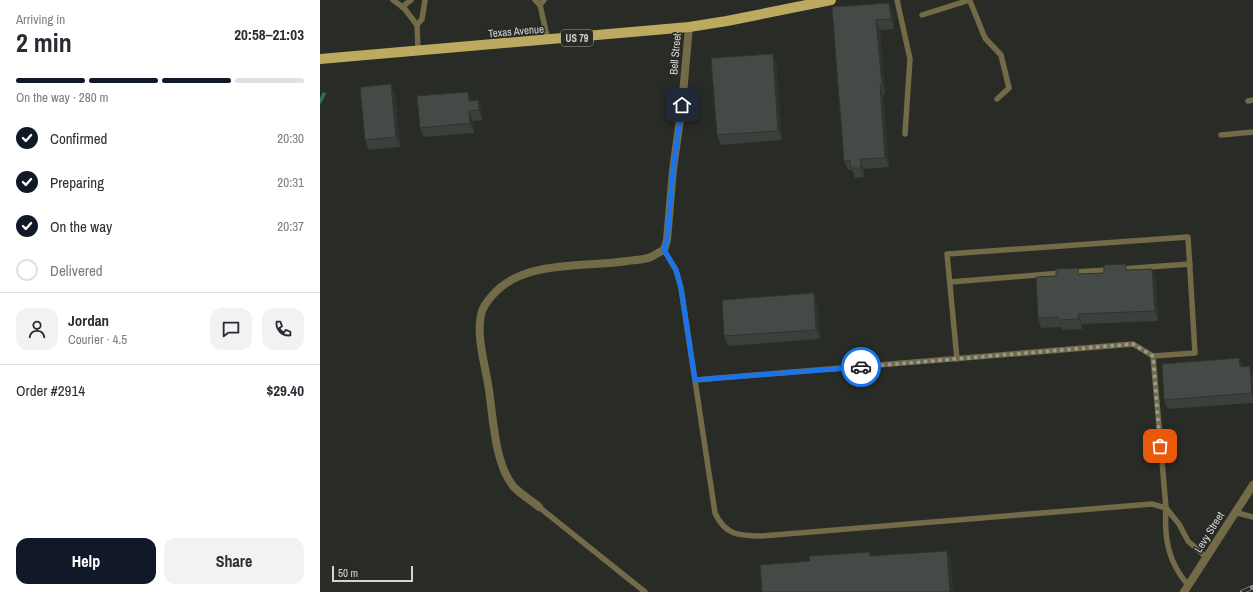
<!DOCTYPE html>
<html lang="en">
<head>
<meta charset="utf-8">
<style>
	:root { --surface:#fff; --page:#f2f2f3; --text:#2b2b33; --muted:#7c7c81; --line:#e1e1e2; --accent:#111827 }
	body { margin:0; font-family:"Archivo Narrow",sans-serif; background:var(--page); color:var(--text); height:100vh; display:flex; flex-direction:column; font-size:15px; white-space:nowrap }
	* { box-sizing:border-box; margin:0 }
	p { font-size:13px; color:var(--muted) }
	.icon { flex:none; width:22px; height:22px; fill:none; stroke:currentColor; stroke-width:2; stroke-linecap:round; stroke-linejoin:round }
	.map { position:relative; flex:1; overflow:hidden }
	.panel { display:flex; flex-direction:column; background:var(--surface); width:320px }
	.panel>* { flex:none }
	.scale { position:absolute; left:12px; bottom:10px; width:81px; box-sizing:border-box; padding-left:4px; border:2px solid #d4d5d1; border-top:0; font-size:11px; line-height:14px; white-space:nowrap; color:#d4d5d1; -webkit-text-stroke:3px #292b26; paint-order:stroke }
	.pin { position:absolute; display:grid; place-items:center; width:34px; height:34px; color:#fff; margin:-17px; border-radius:8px; box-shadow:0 2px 6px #0006 }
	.courier { position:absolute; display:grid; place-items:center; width:40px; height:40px; margin:-20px; border:3px solid #1a73e8; border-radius:50%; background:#fff; color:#222; box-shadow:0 1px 5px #0007 }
	.head em { font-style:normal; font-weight:700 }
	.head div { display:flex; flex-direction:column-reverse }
	.head { display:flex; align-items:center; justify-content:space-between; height:68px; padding:0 16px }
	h1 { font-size:26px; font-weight:700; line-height:30px }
	.bar { display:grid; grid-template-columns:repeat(4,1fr); gap:6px 4px; align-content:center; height:48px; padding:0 16px }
	.bar i { height:5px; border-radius:3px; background:var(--line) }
	.bar .current { background:var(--accent) }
	.bar p { grid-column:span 4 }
	.line { display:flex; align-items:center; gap:10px; padding:0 16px; border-top:1px solid var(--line) }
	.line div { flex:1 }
	.round { display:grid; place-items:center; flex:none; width:42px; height:42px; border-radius:12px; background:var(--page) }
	ol { padding:0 16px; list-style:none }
	li { display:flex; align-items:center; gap:12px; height:44px }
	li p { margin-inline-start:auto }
	li .icon { padding:4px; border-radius:50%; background:var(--accent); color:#fff; stroke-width:4 }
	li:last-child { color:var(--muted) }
	li i { width:22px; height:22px; border:2px solid var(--line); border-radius:50% }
	.cta { display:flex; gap:8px; margin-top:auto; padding:8px 16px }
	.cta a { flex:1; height:46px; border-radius:12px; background:var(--accent); color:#fff; font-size:16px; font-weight:700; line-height:46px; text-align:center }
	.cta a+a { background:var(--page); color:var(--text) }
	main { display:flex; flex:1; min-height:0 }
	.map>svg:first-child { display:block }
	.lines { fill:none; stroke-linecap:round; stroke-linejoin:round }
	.stream { stroke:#2c6e64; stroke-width:3.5 }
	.service { stroke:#736a48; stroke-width:5.5 }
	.minor { stroke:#736a48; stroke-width:8 }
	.primary { stroke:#bdaa60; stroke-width:10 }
	.rail-casing { stroke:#8a8c87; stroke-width:4.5 }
	.rail { stroke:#292b26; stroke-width:3; stroke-dasharray:9; stroke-linecap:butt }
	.wall { fill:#3a403c }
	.shaded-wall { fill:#303431 }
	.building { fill:#444a46; stroke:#303431 }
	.done { stroke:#989a95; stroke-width:4; stroke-dasharray:0 7.2 }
	.route { stroke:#1a73e8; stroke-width:5 }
	.labels { text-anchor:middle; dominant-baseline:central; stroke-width:3; stroke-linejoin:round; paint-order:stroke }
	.shield { fill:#292b26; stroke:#a1a29e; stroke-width:1 }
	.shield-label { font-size:10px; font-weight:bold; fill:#d4d5d1 }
	.street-label { font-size:11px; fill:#d4d5d1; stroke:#292b26 }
</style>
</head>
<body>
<main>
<section class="panel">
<div class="head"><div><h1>2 min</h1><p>Arriving in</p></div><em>20:58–21:03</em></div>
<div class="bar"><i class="current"></i><i class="current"></i><i class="current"></i><i></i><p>On the way · 280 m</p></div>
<ol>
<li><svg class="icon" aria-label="check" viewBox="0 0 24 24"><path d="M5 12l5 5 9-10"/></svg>Confirmed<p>20:30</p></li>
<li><svg class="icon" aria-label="check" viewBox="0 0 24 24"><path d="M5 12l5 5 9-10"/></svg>Preparing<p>20:31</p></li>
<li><svg class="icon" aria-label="check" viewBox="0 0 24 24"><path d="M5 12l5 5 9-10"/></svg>On the way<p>20:37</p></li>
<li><i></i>Delivered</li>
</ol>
<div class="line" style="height:72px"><a class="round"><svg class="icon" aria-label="person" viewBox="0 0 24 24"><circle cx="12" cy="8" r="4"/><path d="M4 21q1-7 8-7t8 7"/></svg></a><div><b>Jordan</b><p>Courier · 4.5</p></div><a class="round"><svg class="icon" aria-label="chat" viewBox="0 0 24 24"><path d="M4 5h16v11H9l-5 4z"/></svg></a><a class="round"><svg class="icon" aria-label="phone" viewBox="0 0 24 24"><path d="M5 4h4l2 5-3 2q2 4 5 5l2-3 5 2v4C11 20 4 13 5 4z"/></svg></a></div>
<div class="line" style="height:52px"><div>Order #2914</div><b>$29.40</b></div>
<div class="cta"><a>Help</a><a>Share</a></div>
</section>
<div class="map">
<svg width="933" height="592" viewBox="0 0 933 592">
	<rect width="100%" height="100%" fill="#292b26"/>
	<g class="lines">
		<!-- stream -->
		<polyline class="stream" points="0,102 4,94"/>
		<!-- service -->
		<g class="service">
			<polyline points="73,0 84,8 97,25 98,51"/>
			<polyline points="215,0 220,5 228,40"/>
			<polyline points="577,0 590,59 585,134"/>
			<polyline points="650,1 665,38 681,55 689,88 677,99"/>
			<polyline points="220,5 224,0"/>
			<polyline points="82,7 91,0"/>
			<polyline points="602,15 650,0"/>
			<polyline points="97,25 102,19 105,0"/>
			<polyline points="928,101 933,100"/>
			<polyline points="901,135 933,132"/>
			<path d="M 344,250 L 356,270 L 361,288 L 395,513 C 405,535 419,536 441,536 L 832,504 L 846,508 L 833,356 L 813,344 L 375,380"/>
			<polyline points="801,269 870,264"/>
			<polyline points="753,272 790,270"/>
			<polyline points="630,282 742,273"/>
			<polyline points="637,359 627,254 868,237 875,353 833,356"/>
			<polyline points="219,507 325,592"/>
			<polyline points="914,512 933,517"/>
			<path d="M 868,585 C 848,562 844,538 846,508 L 859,524 L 868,541 L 886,557"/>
		</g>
		<!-- minor -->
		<g class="minor">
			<path d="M 219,507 C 211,500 200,494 193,486 C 175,464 173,418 169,390 C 166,369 156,336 161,315 C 162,308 166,303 171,297 C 201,259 263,268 307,261 C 314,260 324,260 331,257 C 335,255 339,252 344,250 L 347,240 L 353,170 L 362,105 L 369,27"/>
			<polyline points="864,592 933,485"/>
		</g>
		<!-- primary -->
		<polyline class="primary" points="0,59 369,27 407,21 511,0"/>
		<defs>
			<polyline id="rail" points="922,592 933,587"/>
		</defs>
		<!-- rail casing -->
		<use href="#rail" class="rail-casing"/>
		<!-- rail -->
		<use href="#rail" class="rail"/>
	</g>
	<!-- wall -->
	<g class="wall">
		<polygon points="512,7 573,13 574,29 560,30 565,95 563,95 569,167 544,169 544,177 535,178 532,170 528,170 524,161"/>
		<polygon points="456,64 462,140 401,145 397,135"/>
		<polygon points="75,94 80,147 49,150 45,140"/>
		<polygon points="158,100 161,110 162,120 153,121 154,133 104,137 100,128 151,101"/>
		<polygon points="808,270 836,278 838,321 762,324 762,329 742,330 741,327 721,328 718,318 736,276 760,274 784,273"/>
		<polygon points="497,303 500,339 408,346 404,336"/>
		<polygon points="919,358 922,366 933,375 933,403 848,409 844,400"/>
	</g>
	<!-- shaded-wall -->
	<g class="shaded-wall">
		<polygon points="569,3 573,13 574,29 571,19"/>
		<polygon points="556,20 560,30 565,95 562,85"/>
		<polygon points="453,54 456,64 462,140 458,131"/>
		<polygon points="71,84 75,94 80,147 76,137"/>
		<polygon points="560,85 563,95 569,167 565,158"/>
		<polygon points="148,92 151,102 149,101"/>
		<polygon points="158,100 161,110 162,120 159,110"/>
		<polygon points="149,111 153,121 154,133 150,123"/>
		<polygon points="540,159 544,169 544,177 541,168"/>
		<polygon points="832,269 836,278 838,321 835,311"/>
		<polygon points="494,293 497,303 500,339 496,330"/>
		<polygon points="758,314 762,324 762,329 759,319"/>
		<polygon points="919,358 922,368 920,367"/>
		<polygon points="930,366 933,375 933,396 932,393"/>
		<polygon points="627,551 631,560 633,592 630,592"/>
	</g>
	<!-- building -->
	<g class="building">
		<polygon points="569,3 571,19 556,20 562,85 560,85 565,158 540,159 541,168 531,168 530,160 524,161 512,7"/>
		<polygon points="453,54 458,131 397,135 391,58"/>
		<polygon points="71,84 76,137 45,140 40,87"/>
		<polygon points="148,92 149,101 158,100 159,110 149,111 150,123 100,128 97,96"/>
		<polygon points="806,264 806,270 832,269 835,311 758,314 759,319 738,320 738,317 718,318 716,277 736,276 736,269 758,268 758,274 784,273 784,265"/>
		<polygon points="494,293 496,330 404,336 402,300"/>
		<polygon points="919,358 920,367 930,366 932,393 844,400 842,364"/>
		<polygon points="627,551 630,592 442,592 440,565 490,561 489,556 550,552 550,556"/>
	</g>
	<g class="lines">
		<!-- done -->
		<polyline class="done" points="541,367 813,344 833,356 840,446"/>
		<!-- route -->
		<polyline class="route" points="362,105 353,170 347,240 344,250 356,270 361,288 375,380 541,367"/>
	</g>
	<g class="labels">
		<!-- shield labels -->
		<rect class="shield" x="241" y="30" width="32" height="16" rx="3"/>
		<g class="shield-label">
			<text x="257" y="38">US 79</text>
		</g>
		<!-- street labels -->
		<g class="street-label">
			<text transform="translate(196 31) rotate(-5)">Texas Avenue</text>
			<text transform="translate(355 54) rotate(-85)">Bell Street</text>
			<text transform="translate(889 532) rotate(-58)">Levy Street</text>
		</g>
	</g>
</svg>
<div class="scale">50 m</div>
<div class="pin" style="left:840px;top:446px;background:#ea580c"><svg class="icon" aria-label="bag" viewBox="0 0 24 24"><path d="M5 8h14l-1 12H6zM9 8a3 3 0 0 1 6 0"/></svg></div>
<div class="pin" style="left:362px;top:105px;background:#1f2937"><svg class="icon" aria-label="home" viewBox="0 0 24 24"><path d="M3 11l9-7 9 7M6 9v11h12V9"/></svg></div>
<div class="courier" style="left:541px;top:367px"><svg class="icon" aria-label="car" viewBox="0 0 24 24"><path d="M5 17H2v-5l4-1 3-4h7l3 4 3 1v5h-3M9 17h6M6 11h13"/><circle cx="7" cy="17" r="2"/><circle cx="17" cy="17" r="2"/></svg></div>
</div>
</main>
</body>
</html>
